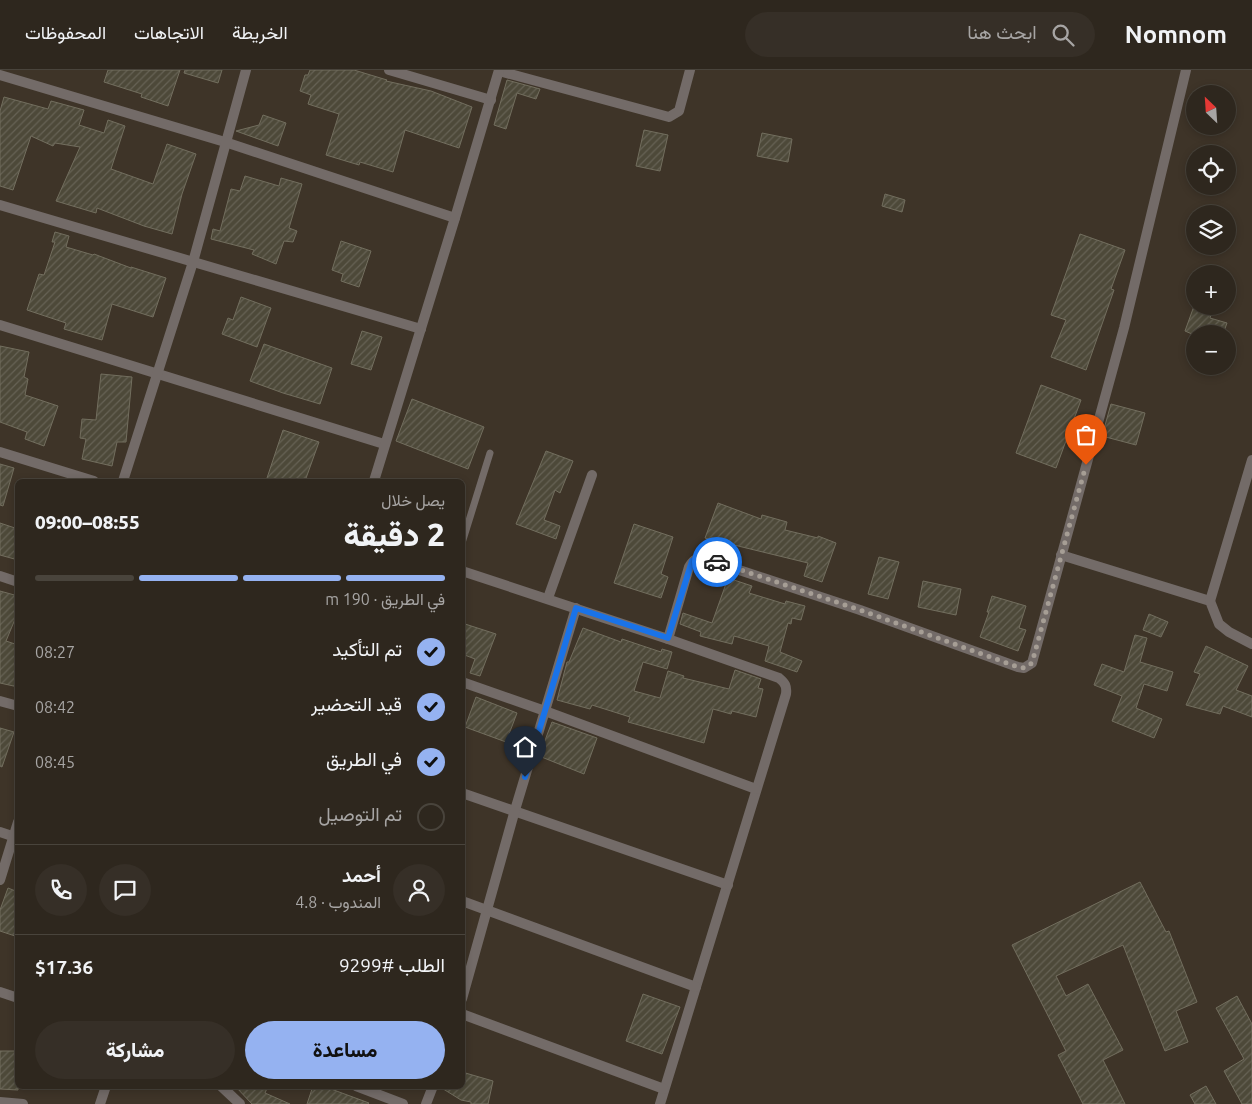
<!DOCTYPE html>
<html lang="ar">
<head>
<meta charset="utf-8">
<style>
	:root { --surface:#2e271e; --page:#362f27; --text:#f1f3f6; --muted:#a7a5a4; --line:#49443c; --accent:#95b2f1 }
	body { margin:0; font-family:Ubuntu,Vazirmatn,sans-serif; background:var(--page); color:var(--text); direction:rtl; height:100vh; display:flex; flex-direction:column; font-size:19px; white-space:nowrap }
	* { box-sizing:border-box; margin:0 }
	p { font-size:16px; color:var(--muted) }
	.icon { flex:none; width:28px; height:28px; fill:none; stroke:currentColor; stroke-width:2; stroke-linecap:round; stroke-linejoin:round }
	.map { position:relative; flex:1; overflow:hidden; direction:ltr }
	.side { position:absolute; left:15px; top:409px; width:450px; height:610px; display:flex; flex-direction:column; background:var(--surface); border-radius:8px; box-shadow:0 2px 8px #0003,0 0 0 1px var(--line); direction:rtl }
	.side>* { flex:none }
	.needle { width:32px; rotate:335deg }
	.fabs { position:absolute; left:1186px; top:15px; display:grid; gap:10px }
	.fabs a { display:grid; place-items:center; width:50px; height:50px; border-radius:50%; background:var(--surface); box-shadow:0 2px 8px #0003,0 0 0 1px var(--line); font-size:25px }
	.pin { position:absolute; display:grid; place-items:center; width:42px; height:42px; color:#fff; margin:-51px -21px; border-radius:50% 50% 50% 0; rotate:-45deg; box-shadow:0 0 5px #0007 }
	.pin .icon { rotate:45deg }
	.courier { position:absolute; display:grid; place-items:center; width:50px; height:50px; margin:-25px; border:4px solid #1a73e8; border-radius:50%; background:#fff; color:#222; box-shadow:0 1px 6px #0007 }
	.overview em { font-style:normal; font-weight:800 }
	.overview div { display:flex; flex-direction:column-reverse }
	.overview { display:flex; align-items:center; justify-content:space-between; height:85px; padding:0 20px }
	h1 { font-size:32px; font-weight:800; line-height:38px }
	.bar { display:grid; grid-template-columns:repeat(4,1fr); gap:8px 5px; align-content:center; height:60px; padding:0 20px }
	.bar i { height:6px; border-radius:4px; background:var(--line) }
	.bar .selected { background:var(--accent) }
	.bar p { grid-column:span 4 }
	.line { display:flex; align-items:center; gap:12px; padding:0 20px; border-top:1px solid var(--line) }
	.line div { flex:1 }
	.round { display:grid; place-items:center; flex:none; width:52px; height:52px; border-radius:26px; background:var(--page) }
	ol { padding:0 20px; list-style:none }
	li { display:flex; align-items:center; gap:15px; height:55px }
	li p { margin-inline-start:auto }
	li .icon { padding:5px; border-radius:50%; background:var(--accent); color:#111; stroke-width:4 }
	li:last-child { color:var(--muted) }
	li i { width:28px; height:28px; border:2px solid var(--line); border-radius:50% }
	.cta { display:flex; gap:10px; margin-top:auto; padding:10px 20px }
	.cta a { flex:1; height:58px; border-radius:30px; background:var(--accent); color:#111; font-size:20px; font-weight:800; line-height:58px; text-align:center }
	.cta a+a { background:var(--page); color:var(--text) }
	header { display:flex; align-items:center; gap:30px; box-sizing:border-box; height:70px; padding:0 25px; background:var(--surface); border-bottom:1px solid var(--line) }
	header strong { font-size:24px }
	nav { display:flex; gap:28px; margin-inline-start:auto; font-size:18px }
	.search { width:350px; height:45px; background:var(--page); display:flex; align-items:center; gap:12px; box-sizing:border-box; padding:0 18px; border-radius:28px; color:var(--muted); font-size:19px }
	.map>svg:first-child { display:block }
	.building { fill:url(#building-hatch); stroke:#726e5e }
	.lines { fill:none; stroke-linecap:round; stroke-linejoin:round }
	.service { stroke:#736b68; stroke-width:7 }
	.minor { stroke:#736b68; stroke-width:10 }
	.tertiary { stroke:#736b68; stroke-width:10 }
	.done { stroke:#a69e95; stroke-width:5; stroke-dasharray:0 9 }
	.route { stroke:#1a73e8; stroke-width:6 }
</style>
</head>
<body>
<header>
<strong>Nomnom</strong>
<div class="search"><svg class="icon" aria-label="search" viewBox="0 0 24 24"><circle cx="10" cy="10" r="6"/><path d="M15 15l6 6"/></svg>ابحث هنا</div>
<nav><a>الخريطة</a><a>الاتجاهات</a><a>المحفوظات</a></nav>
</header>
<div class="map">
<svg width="1252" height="1034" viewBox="0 0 1252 1034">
	<defs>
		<pattern id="building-hatch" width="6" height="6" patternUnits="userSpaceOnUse" patternTransform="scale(1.25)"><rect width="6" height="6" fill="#4d4939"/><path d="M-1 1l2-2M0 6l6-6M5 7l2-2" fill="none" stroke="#666255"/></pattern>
	</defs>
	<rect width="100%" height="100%" fill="#3e3428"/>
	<!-- building -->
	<g class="building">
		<polygon points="108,0 180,0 168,36 141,27 142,24 104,12"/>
		<polygon points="185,0 222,0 218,13 184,3"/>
		<polygon points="310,0 354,0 387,10 386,11 431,21 472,37 459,78 405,60 393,102 360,92 359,95 326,85 339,44 308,34 311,25 300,21 305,5 308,5"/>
		<polygon points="507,10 540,19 536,29 517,23 506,59 494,55"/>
		<polygon points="4,27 48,39 51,31 84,40 79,55 104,63 108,50 125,56 111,99 153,114 167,74 196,84 182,124 172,164 144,156 97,138 96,143 56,131 80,77 55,73 53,76 31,66 13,120 0,116 0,41"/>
		<polygon points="263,45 286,53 278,76 236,61 259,55"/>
		<polygon points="644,60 668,65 660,101 636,96"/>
		<polygon points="762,63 792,69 788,92 757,86"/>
		<polygon points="245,106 279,116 281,108 302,114 289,158 297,161 293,172 284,171 276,194 252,184 254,180 211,169 213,159 220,161 231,119 240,121"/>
		<polygon points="885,124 905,130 902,142 882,136"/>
		<polygon points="55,162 69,166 66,177 93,185 94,184 131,198 131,197 166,208 153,247 112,234 102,270 64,259 66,253 27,240 39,204 44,205 55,172 52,172"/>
		<polygon points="1080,164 1125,180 1111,219 1114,220 1086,300 1051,287 1066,250 1051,245"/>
		<polygon points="341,171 371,181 359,217 341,211 343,204 332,200"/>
		<polygon points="241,227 271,238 257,277 222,264 228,248 233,250"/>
		<polygon points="1194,236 1214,236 1210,248 1227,253 1223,264 1192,264 1185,261"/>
		<polygon points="362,261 382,267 371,300 351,294"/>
		<polygon points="264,274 332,298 320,334 283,323 250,311"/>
		<polygon points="0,276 29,282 24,307 28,309 25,325 58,336 44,376 25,369 27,362 0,352"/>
		<polygon points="101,304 132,307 126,372 117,372 112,396 82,389 86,369 80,368 82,349 96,350"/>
		<polygon points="1041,315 1081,330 1056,398 1016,383"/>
		<polygon points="412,329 484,357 468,399 396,371"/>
		<polygon points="1111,334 1145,343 1136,375 1102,366"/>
		<polygon points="283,360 319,372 305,411 266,411"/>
		<polygon points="546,381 573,391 560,423 555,420 544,450 560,456 556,469 516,454"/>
		<polygon points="0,394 14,398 3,436 0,435"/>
		<polygon points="718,433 761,449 762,445 787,452 785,460 818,468 818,466 836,473 822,512 804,506 808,493 734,475 733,477 705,468"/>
		<polygon points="0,453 18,459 18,490 0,485"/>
		<polygon points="634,454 673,467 661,504 668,507 661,528 614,513"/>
		<polygon points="879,487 899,492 888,529 868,524"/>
		<polygon points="728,508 752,516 749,523 785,534 786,531 805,536 801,550 792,548 791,554 788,553 780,582 802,591 797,602 765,591 769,576 734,566 732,574 700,566 701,562 680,554 683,543 712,553"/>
		<polygon points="923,511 961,519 956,545 918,537"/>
		<polygon points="0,521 18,526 18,542 6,571 18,575 18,617 0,613"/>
		<polygon points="992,526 1026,536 1019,558 1026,560 1018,581 980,567 989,542 987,542"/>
		<polygon points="1149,544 1168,552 1161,567 1143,560"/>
		<polygon points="462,553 496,564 480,606 470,603 475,589 462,584"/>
		<polygon points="583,558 621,572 622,569 661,582 662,579 672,582 667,599 643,592 634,621 660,628 668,601 684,606 683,608 729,619 735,600 761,609 758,618 763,619 756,647 732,641 731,644 713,639 704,673 628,652 630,647 592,635 590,639 557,630 567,592 569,592"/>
		<polygon points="1135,565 1147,568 1140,592 1173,602 1167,621 1144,614 1136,638 1162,649 1154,668 1112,651 1122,626 1094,615 1102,594 1124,602"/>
		<polygon points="1206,576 1248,596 1236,620 1252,626 1252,647 1223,636 1220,644 1186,635 1200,604 1194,602"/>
		<polygon points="476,627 517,643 506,672 465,657"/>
		<polygon points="552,652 597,668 584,704 539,686"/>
		<polygon points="0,658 14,662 2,697 0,696"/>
		<polygon points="1140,812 1166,862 1169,861 1197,932 1176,941 1188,972 1165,981 1123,875 1056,906 1066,926 1088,914 1123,980 1103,990 1125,1034 1083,1034 1058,985 1066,981 1012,875"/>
		<polygon points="8,818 18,822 18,867 0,861 0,840"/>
		<polygon points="643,924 680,937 662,984 626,971"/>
		<polygon points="1237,926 1252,954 1252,1034 1242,1034 1224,1001 1244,989 1216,938"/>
		<polygon points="0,981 18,981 18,1020 0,1019"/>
		<polygon points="462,1002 493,1011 488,1034 471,1034 471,1032 461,1030 440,1017 462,1016"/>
		<polygon points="235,1016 268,1016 265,1023 290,1034 252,1034"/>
		<polygon points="313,1016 323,1016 369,1033 368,1034 307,1034"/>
		<polygon points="1206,1016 1216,1034 1195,1034 1190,1025"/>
	</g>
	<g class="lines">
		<!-- service -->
		<polyline class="service" points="462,473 490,383"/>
		<!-- minor -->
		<g class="minor">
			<polyline points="389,0 491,30"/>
			<polyline points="499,1 669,47 679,41 690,0"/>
			<polyline points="0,5 225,72 455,148"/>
			<polyline points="0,135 421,259"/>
			<polyline points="0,255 384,374"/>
			<polyline points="0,382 94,411"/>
			<polyline points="123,411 193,192 246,0"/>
			<polyline points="1061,485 1210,531 1219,554 1229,562 1252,574"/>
			<path d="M 462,501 L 668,569 L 779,608 C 785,613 787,616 786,624 L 660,1034"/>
			<polyline points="0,506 18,512"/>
			<polyline points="548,528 592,405"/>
			<polyline points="1210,531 1252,390"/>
			<path d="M 668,569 L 689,497 C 693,490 696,488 703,488 L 860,540 L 1018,597 L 1024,598 L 1032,593 L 1124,258 L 1186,0"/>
			<polyline points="462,612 545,641 756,719"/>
			<polyline points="0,631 18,636"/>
			<polyline points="462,723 728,815"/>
			<polyline points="0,762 18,768"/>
			<polyline points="0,810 18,752"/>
			<polyline points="462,831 696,917"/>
			<polyline points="462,929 515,740 576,538"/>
			<polyline points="462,944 664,1019"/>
			<polyline points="221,1016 240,1034"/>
			<polyline points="356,1016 403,1034"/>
			<polyline points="0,1032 23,1034"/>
			<polyline points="100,1034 106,1016"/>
			<polyline points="426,1034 433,1016"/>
		</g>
		<!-- tertiary -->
		<g class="tertiary">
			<polyline points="374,411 455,148 499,0"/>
			<polyline points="0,922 18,928"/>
		</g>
	</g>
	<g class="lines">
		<!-- done -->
		<polyline class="done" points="717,492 860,540 1018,597 1024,598 1032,593 1086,395"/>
		<!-- route -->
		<path class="route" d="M 525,707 L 576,538 L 668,568 L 692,491 C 701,485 708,489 717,492"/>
	</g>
</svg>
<div class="fabs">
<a><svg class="needle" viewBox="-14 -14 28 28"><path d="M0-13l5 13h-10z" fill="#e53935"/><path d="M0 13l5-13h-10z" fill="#a7a5a4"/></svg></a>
<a><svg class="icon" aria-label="locate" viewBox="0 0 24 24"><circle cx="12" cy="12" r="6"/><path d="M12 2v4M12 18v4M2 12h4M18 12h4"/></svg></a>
<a><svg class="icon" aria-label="layers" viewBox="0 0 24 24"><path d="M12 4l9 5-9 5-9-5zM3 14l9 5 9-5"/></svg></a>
<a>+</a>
<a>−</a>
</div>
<div class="pin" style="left:1086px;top:395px;background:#ea580c"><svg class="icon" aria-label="bag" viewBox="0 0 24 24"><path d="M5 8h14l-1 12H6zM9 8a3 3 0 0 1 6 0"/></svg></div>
<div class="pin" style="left:525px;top:707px;background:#1f2937"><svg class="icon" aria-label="home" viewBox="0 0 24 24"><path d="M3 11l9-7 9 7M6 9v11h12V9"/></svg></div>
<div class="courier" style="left:717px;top:492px"><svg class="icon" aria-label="car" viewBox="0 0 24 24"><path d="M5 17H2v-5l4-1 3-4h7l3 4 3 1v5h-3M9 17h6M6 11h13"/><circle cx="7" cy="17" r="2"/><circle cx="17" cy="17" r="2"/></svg></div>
<section class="side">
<div class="overview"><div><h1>2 دقيقة</h1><p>يصل خلال</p></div><em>08:55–09:00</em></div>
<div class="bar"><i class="selected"></i><i class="selected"></i><i class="selected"></i><i></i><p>في الطريق · 190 m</p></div>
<ol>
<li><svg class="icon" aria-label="check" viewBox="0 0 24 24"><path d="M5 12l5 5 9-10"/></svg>تم التأكيد<p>08:27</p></li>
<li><svg class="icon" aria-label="check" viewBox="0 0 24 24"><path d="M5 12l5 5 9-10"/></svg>قيد التحضير<p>08:42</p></li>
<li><svg class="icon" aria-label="check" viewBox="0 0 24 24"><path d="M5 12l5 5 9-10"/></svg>في الطريق<p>08:45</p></li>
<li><i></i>تم التوصيل</li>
</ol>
<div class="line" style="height:90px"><a class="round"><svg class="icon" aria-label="person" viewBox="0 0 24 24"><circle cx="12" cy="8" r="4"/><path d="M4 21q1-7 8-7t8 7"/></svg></a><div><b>أحمد</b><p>المندوب · 4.8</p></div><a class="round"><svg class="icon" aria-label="chat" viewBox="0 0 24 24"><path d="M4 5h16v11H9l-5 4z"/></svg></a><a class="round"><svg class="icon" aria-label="phone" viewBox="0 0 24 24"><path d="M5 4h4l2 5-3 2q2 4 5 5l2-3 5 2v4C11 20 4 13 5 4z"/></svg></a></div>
<div class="line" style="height:65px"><div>الطلب #9299</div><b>$17.36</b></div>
<div class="cta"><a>مساعدة</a><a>مشاركة</a></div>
</section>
</div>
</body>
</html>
